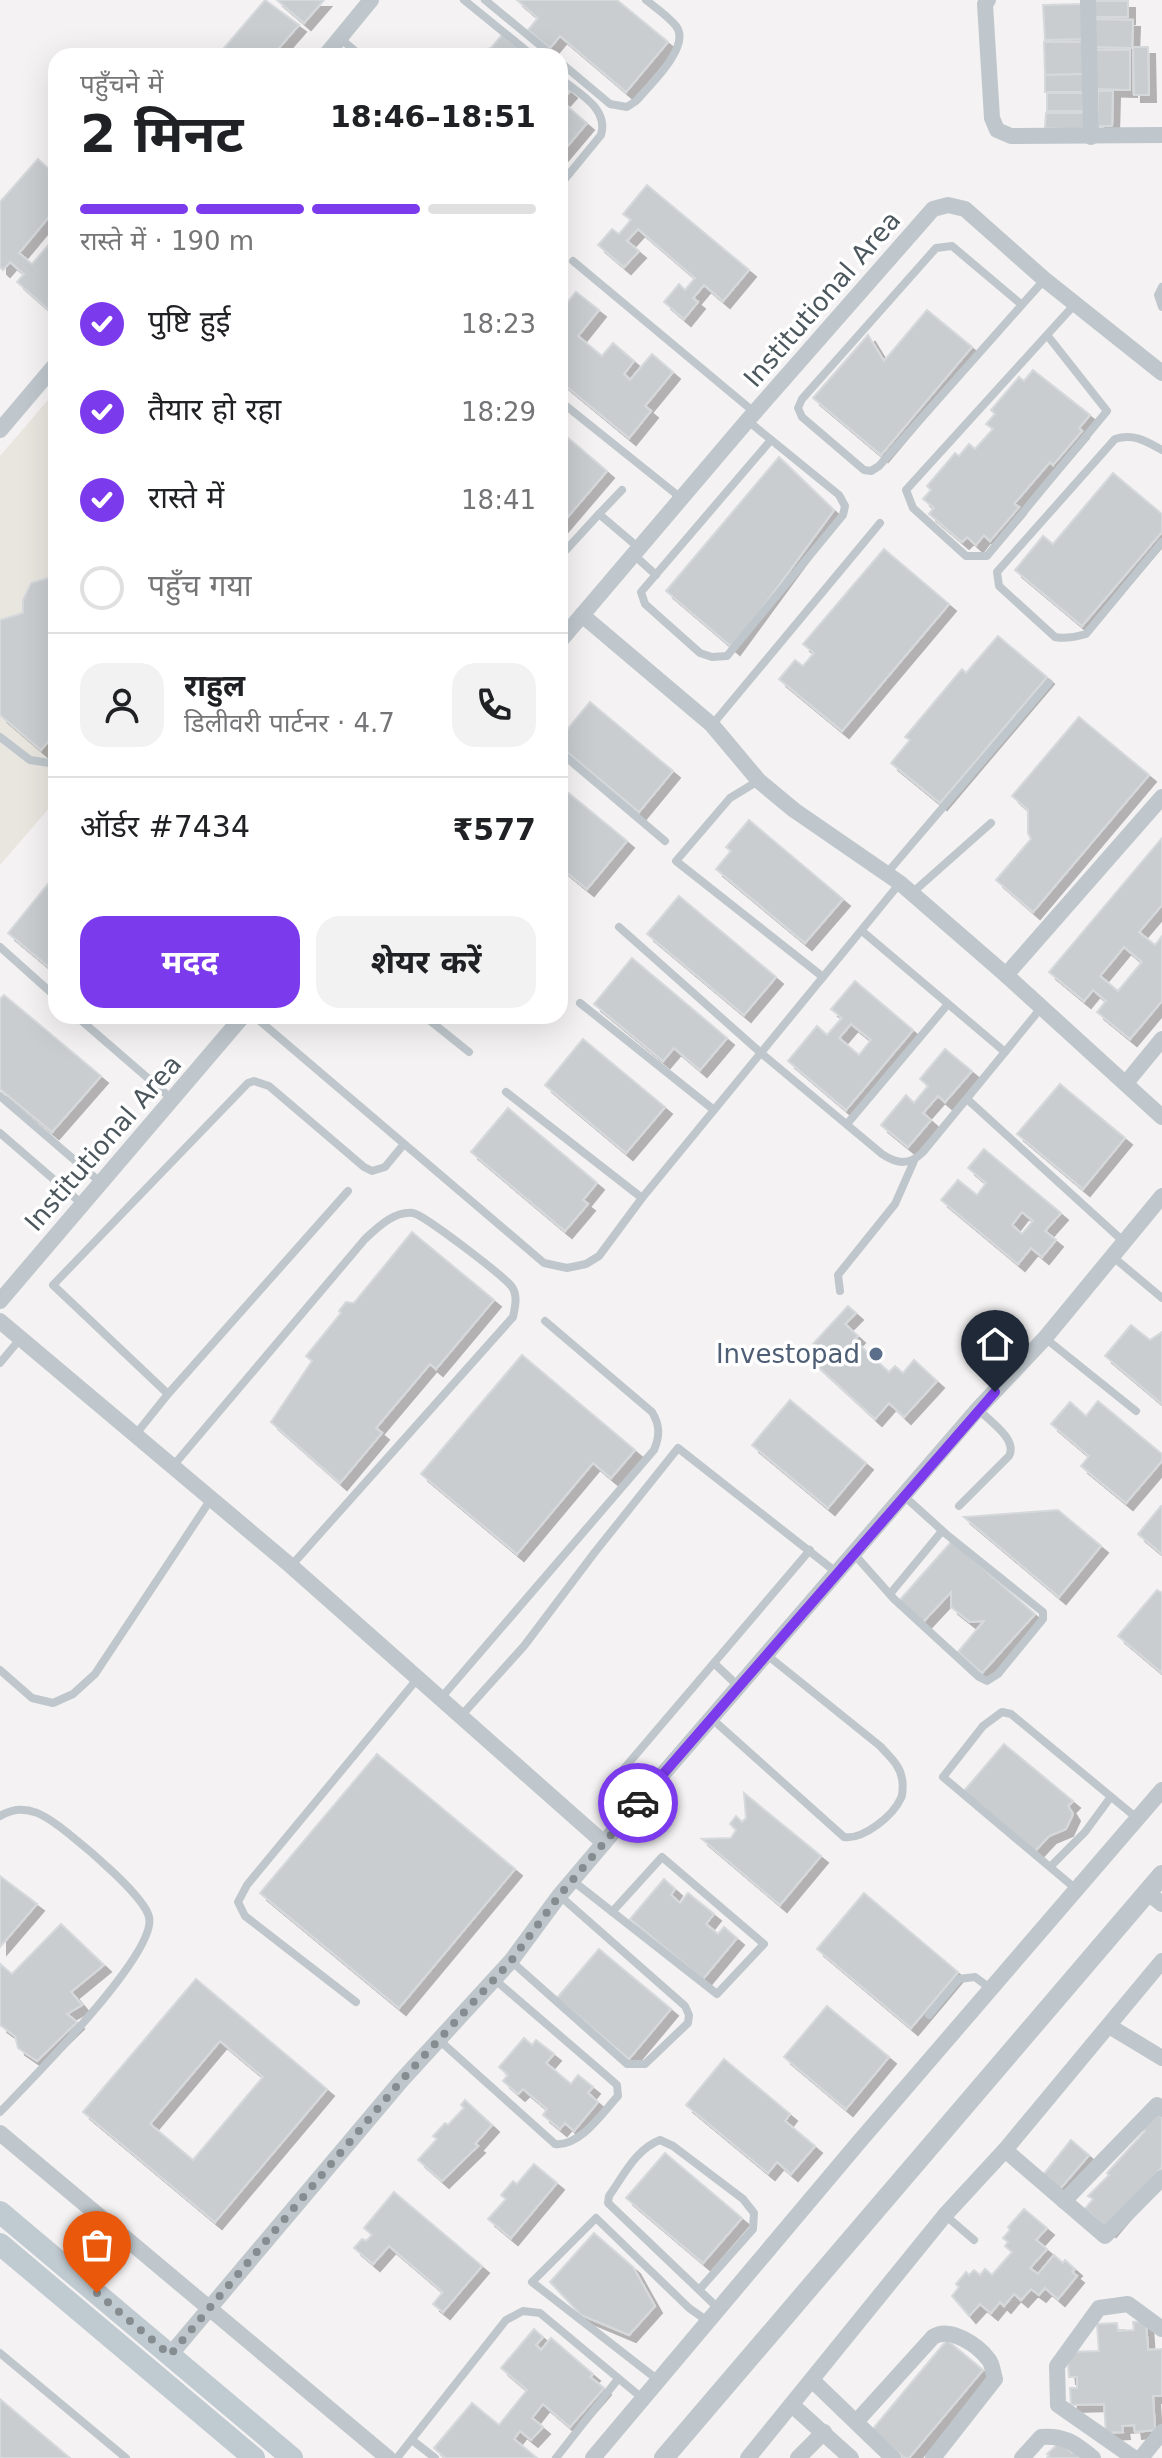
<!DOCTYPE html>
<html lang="hi">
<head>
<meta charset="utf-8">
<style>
	:root { --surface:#fff; --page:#f2f2f2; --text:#202124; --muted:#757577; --line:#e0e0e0; --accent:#7c3aed }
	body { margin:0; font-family:"DejaVu Sans","Noto Sans Devanagari",sans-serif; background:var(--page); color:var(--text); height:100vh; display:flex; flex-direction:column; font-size:30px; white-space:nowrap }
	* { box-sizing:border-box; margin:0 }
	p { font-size:26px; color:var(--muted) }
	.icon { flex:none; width:44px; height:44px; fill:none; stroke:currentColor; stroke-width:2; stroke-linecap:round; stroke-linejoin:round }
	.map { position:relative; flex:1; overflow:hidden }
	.panel { position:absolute; left:48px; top:48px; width:520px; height:976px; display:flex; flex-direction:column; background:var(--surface); border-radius:24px; box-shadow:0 8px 32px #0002 }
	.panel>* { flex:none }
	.pin { position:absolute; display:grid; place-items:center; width:68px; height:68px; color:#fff; margin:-82px -34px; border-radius:50% 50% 50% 0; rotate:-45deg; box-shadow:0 0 8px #0007 }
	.pin .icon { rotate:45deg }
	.courier { position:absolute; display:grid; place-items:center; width:80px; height:80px; margin:-40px; border:6px solid #7c3aed; border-radius:50%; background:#fff; color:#222; box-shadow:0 2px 10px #0007 }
	.overview em { font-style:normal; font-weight:700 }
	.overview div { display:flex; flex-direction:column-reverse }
	.overview { display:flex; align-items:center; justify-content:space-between; height:136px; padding:0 32px }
	h1 { font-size:52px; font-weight:700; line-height:60px }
	.bar { display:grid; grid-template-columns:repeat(4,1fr); gap:12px 8px; align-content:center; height:96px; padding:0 32px }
	.bar i { height:10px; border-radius:6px; background:var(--line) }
	.bar .on { background:var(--accent) }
	.bar p { grid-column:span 4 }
	.line { display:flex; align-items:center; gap:20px; padding:0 32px; border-top:2px solid var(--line) }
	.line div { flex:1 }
	.round { display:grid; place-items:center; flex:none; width:84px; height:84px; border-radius:24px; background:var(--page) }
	ol { padding:0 32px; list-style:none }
	li { display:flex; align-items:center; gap:24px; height:88px }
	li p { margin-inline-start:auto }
	li .icon { padding:8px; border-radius:50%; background:var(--accent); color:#fff; stroke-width:4 }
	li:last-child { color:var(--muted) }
	li i { width:44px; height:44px; border:4px solid var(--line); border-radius:50% }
	.button { display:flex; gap:16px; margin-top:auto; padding:16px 32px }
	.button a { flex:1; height:92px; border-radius:24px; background:var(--accent); color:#fff; font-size:32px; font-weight:700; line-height:92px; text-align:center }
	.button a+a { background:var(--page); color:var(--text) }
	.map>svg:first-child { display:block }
	.commercial { fill:#e9e6e0 }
	.building { fill:#c9cdd0; stroke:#d6d9dc; stroke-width:2; fill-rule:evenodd; filter:url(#shadow) }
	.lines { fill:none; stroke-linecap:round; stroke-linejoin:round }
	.service { stroke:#bfc7cc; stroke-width:8 }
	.minor { stroke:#bfc7cc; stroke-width:16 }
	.tertiary { stroke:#bfc7cc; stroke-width:20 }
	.secondary { stroke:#c0cad1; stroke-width:22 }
	.done { stroke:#868d91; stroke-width:8; stroke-dasharray:0 14.4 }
	.route { stroke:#7c3aed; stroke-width:10 }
	.service-dot { fill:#5c6f8a; stroke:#fff; stroke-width:3 }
	.labels { text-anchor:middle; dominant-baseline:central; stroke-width:7; stroke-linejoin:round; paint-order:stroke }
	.street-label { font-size:26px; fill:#4b575d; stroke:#fff }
	.service-label { font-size:26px; fill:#4e5e75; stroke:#fff; text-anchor:end }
</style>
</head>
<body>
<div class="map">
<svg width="1162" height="2458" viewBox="0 0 1162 2458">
	<defs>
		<filter id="shadow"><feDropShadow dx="7" dy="7" stdDeviation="0" flood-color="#0004"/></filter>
	</defs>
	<rect width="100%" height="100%" fill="#f4f2f2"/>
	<!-- commercial -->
	<polygon class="commercial" points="56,391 56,800 0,865 0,456"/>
	<!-- building -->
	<g class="building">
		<polygon points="265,0 299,25 272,56 218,55"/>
		<polygon points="277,0 324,0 304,23"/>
		<polygon points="517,0 617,0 668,42 626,92 560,36 550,48 528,30 538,18"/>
		<rect x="1092" y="1" width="36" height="16"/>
		<polygon points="1085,4 1086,39 1045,40 1043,5"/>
		<polygon points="1091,19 1133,20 1132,48 1090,47"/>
		<polygon points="502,35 528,56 465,56 491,48"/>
		<polygon points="1044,42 1086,42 1087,74 1045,75"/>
		<polygon points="1133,47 1148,47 1149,95 1134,95"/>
		<polygon points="1094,50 1130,50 1130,90 1094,89"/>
		<polygon points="1084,74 1084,92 1045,92 1045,75"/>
		<polygon points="560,83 570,91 561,101 587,123 560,155"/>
		<polygon points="1098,91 1113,91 1112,126 1098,126"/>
		<rect x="1047" y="93" width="36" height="18"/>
		<polygon points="1046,113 1086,113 1086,130 1045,128"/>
		<polygon points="38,159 56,175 56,206 54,209 56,225 48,218 19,253 32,264 56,236 56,302 49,310 17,282 24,274 10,262 3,270 0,267 0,202"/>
		<polygon points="647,185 749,270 723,301 704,285 693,298 698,302 684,319 664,302 679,284 685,290 695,278 638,229 627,241 639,251 624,267 598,245 612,229 619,234 631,220 623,214"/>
		<polygon points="576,292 599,310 578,336 602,356 613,343 634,361 624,374 630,380 652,354 673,372 645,406 651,411 629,438 560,381 560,311"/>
		<polygon points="927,310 972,347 881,455 813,398 868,335 884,361"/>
		<polygon points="1033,370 1090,415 1079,428 1082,431 1053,465 1050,462 1014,504 1019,507 990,541 984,535 976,545 967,537 962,542 929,514 934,508 923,499 931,490 927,486 955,453 959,456 969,444 975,449 993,429 986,424 995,414 991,410 1019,377 1024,381"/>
		<polygon points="560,431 607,471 560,526"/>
		<polygon points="779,457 834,510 733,648 666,591"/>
		<polygon points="1113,473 1162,514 1162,532 1082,626 1015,570 1043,536 1053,544"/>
		<polygon points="56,542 56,732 41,750 0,715 0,620 23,613 23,600 31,583 52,577"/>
		<polygon points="884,549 949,604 842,731 779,679 795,660 803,666 814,653 803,644"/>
		<polygon points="998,636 1047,677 940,803 891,763 910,740 905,737 962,669 966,673"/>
		<polygon points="590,702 673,771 639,812 560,746 560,738"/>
		<polygon points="1079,717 1149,775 1033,912 996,880 1031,839 1028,833 1028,810 1012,796"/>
		<polygon points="560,786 627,841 587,889 560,867"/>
		<polygon points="749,820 843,899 805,943 716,869 731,851 726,847"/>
		<path d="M 1162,838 L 1162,905 L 1139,932 L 1155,945 L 1162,936 L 1162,1001 L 1130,1039 L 1097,1012 L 1106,1001 L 1093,990 L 1084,1001 L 1049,972 ZM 1124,947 L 1142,962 L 1118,991 L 1100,976 Z"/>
		<polygon points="48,884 56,891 56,973 8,933"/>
		<polygon points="679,896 776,977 744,1015 647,934"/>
		<polygon points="632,958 727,1038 700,1070 674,1048 663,1061 594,1004"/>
		<path d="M 855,981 L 913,1030 L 846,1110 L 788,1061 L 817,1026 L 827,1035 L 842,1018 L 831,1009 ZM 851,1024 L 871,1040 L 859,1055 L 839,1038 Z"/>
		<polygon points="4,995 101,1076 52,1132 0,1089 0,999"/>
		<polygon points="583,1039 665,1107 626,1153 545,1085"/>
		<polygon points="945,1049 972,1071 945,1102 938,1096 923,1113 931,1120 908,1147 881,1125 906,1095 914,1103 928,1086 920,1079"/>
		<polygon points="1060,1084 1125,1138 1083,1189 1017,1134"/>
		<polygon points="508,1108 597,1183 583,1200 588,1204 565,1231 471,1152"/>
		<path d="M 984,1149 L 1061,1213 L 1045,1231 L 1056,1240 L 1042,1257 L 1031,1248 L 1018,1264 L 941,1200 L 958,1180 L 977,1195 L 986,1183 L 968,1168 ZM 1022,1212 L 1033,1221 L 1022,1234 L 1012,1225 Z"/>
		<polygon points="412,1232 494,1300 436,1369 430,1364 376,1428 382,1433 340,1483 271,1422 312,1361 306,1356 341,1313 339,1311 346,1302 354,1303"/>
		<polygon points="848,1306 856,1313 845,1324 858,1336 854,1340 889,1372 895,1366 903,1373 914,1360 937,1381 904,1417 889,1403 875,1419 812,1361 821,1351 813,1344"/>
		<polygon points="1131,1325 1150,1340 1162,1332 1162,1404 1105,1356"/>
		<polygon points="522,1355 635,1450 611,1478 593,1463 517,1554 421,1474"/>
		<polygon points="790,1400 866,1463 828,1508 752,1445"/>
		<polygon points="1098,1401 1162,1454 1162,1461 1126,1503 1081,1466 1089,1456 1051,1424 1070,1402 1086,1416"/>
		<polygon points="1161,1506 1162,1507 1162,1554 1138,1534"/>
		<polygon points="1058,1510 1101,1546 1059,1597 964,1517"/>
		<polygon points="952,1541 1035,1614 982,1673 958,1652 984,1621 970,1622 951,1607 951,1592 923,1622 899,1601"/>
		<polygon points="1157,1590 1162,1593 1162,1673 1118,1636"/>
		<polygon points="1004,1744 1073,1801 1068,1806 1073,1814 1066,1829 1049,1836 1035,1851 964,1791"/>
		<polygon points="377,1754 515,1869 399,2008 260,1893"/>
		<polygon points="744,1793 821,1856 780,1905 702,1839 731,1838 736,1830 730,1824 736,1816 742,1822 746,1818"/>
		<polygon points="0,1876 37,1904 0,1947"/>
		<polygon points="664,1879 675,1889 671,1895 680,1903 688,1893 714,1914 706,1924 718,1934 724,1927 737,1938 703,1979 630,1919"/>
		<polygon points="864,1893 958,1972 911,2028 817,1949"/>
		<polygon points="61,1924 104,1965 71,1992 82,2005 67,2014 77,2022 37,2061 18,2048 15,2036 0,2025 0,1964 12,1974"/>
		<polygon points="599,1949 671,2009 629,2059 557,1998"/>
		<path d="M 196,1979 L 327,2089 L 215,2222 L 83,2112 ZM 220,2041 L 263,2077 L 193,2160 L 150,2124 Z"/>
		<polygon points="827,2006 889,2057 846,2109 784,2057"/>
		<polygon points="524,2038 532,2045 536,2040 554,2054 546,2063 571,2084 578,2075 593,2087 588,2093 598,2102 574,2131 565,2123 560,2129 543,2115 547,2109 523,2089 518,2094 503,2081 508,2075 499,2067"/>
		<polygon points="724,2059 790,2114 785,2121 815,2146 791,2174 777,2162 768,2173 686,2105"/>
		<polygon points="465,2100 492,2125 475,2144 478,2146 442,2181 418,2160 437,2139 433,2136 445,2123 448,2125 464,2108 461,2105"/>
		<polygon points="1156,2113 1162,2118 1162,2167 1109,2230 1085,2209 1093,2199 1088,2196 1109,2175 1107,2173 1145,2131 1143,2130"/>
		<polygon points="1071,2140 1089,2155 1059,2190 1042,2176"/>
		<polygon points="665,2153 742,2218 703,2263 626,2198"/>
		<polygon points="534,2164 557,2183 511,2238 488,2219 506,2199 501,2195 513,2181 517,2184"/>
		<polygon points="394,2192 482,2266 443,2312 433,2304 443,2292 389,2246 373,2264 354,2248 362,2239 366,2241 372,2235 364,2228"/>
		<polygon points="1024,2209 1047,2228 1036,2240 1047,2249 1030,2268 1038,2274 1054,2255 1063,2263 1065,2260 1075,2269 1072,2272 1077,2276 1058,2299 1045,2288 1039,2295 1031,2289 1021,2300 1014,2294 1004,2306 1000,2302 991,2313 980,2304 969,2316 952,2296 959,2287 956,2284 966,2272 969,2275 974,2270 980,2275 985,2269 992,2275 1012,2252 1005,2246 1008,2242 1003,2238 1010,2230 1008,2227"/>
		<polygon points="594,2233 633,2267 655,2306 629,2335 581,2315 550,2282"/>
		<polygon points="1146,2321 1148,2350 1162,2349 1162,2396 1153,2396 1155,2430 1135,2432 1134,2425 1122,2426 1123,2432 1106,2433 1104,2404 1071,2405 1070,2388 1077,2388 1077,2377 1069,2377 1067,2352 1099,2351 1097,2324 1117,2323 1118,2331 1134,2330 1133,2322"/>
		<polygon points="534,2329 543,2337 536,2345 541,2350 551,2338 593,2374 590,2377 604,2388 570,2427 543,2404 532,2418 543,2427 531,2440 520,2431 514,2439 537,2458 445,2458 434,2448 472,2403 499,2425 527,2390 501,2368"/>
		<polygon points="947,2340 983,2370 909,2458 905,2458 872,2430"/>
		<polygon points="0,2399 70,2458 0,2458"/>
		<polygon points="1060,2442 1072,2453 1074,2450 1083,2458 1047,2458 1049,2455 1047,2454"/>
	</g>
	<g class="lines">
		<!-- service -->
		<g class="service">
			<polyline points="464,0 533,56"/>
			<polyline points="485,0 553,56"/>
			<polyline points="341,39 361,56"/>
			<path d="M 560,62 L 610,104 L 627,107 L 636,101 C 649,86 692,46 676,26 C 668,16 656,8 646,0"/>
			<path d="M 560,78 C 578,93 609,108 601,135 L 560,185"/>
			<polyline points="573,261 754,412"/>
			<polyline points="1162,287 1158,295 1162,307"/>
			<polyline points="1022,305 952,246 936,248 802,399 798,408 802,417 864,470 871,471 879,466 1044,280"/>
			<polyline points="1047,335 1107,411 987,556 966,556 913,508 906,490 1075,304"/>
			<polyline points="560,401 681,498"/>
			<polyline points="748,421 839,495 845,506 843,515 727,656 712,657 700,653 645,604 641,592 771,440"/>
			<path d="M 1162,450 C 1146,441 1133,433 1115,439 L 997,572 L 999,586 L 1055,637 C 1066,639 1075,637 1086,634 L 1162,542"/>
			<polyline points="599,514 622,490"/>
			<polyline points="560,553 566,550 599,514 639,548"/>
			<polyline points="634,555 656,575"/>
			<polyline points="712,725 880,523"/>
			<polyline points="0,737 30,760 56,764"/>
			<polyline points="560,752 665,841"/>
			<polyline points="758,781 730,798 676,861 823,977"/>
			<polyline points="887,873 1049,683"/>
			<polyline points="912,893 991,823"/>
			<path d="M 619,927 L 761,1053 L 882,1154 C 897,1164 909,1166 923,1152 L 1041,1008"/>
			<polyline points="862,931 1005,1052"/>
			<polyline points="0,947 56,997"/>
			<polyline points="580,1003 714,1110"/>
			<polyline points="76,1016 172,1099"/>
			<polyline points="254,1016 544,1263 567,1268 586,1264 599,1256 642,1198 900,883"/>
			<polyline points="424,1016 469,1052"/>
			<polyline points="506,1092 642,1198"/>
			<polyline points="0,1096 100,1182"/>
			<polyline points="967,1099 1123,1241"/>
			<polyline points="847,1124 948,1004"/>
			<polyline points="0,1133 81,1203"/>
			<polyline points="1112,1256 1162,1298"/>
			<polyline points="840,1291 838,1275 895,1204 914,1161"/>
			<polyline points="1045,1338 1136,1411"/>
			<polyline points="0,1363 20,1339"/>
			<polyline points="168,1394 53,1285 248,1083 254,1081 269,1086 364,1167 372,1171 385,1167 404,1144"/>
			<polyline points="136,1434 168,1394 348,1191"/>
			<path d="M 173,1466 L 365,1239 C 378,1227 394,1211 413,1213 C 424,1215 504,1276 512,1287 C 518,1296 515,1307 513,1317 L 291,1566"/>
			<path d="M 959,1506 L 1009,1456 C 1018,1439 989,1421 978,1409"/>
			<polyline points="854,1554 894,1599 979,1677 987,1681 998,1674 1043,1619 1043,1612 946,1534 904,1496"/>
			<polyline points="890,1594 942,1531"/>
			<polyline points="714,1663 738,1686"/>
			<polyline points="0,1670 32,1698 53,1703 73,1694 95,1674 211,1499"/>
			<path d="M 441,1698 L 654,1450 C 660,1436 660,1425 652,1412 L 545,1321"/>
			<polyline points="461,1716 524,1646 595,1552 678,1448 836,1572"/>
			<path d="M 711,1718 L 844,1837 C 863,1840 893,1816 901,1798 C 903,1794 903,1783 902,1779 C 900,1765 889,1756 880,1746 L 767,1655"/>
			<polyline points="610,1785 810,1550"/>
			<path d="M 0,1816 C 26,1800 48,1817 69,1834 C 88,1849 144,1896 149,1917 C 158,1953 28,2083 0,2112"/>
			<polyline points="1051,1866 1085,1832 1110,1798"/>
			<polyline points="573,1881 717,1994 764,1944 662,1857 612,1912"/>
			<polyline points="1076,1889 943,1777 983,1726 1002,1712 1011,1714 1138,1819"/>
			<polyline points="511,1961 627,2064 645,2064 688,2023 689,2015 685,2006 560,1896"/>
			<polyline points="356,2002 245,1916 238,1902 247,1885 418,1678"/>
			<polyline points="929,2015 959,1979 975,1977 991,1989"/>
			<path d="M 439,2040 L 555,2144 C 580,2147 602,2113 618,2096 L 617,2085 L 608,2077 L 494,1979"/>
			<polyline points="945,2215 974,2240"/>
			<path d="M 699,2290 L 753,2229 L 754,2213 L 743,2199 L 673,2146 L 660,2140 C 636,2149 624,2175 609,2196 L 608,2203 L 719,2309"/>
			<polyline points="0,2353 126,2458"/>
			<polyline points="658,2380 532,2282 596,2218 689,2308 709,2322"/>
			<polyline points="412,2440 435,2458"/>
			<polyline points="397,2458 506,2320 523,2311 540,2313 642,2398"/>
			<polyline points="556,2458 618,2379"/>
		</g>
		<!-- minor -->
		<g class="minor">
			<polyline points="988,0 985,4 992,118 997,130 1011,136 1162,135"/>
			<polyline points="1088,0 1091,137"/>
			<polyline points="325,56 371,0"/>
			<polyline points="0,430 56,364"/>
			<polyline points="582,615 712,725 759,781 794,810 900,883 1006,975 1162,1117"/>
			<polyline points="560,641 747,421 933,209 948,205 965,209 1044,279 1162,373"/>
			<polyline points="1006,975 1162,797"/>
			<polyline points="1126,1083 1162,1039"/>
			<polyline points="0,1301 243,1016"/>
			<polyline points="0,1321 291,1566 604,1843"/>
			<polyline points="1147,1892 1162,1904"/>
			<polyline points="1109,2026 1162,2058"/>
			<polyline points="0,2133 388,2458"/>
			<polyline points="1005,2150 1105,2236 1162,2178"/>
			<polyline points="1064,2201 1157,2105 1162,2109"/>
			<polyline points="170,2355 401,2081 511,1961 559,1896 625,1818 978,1409 1045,1338 1162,1196"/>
			<polyline points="812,2380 893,2458"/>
			<polyline points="792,2405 851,2458"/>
			<path d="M 856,2422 L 933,2337 C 950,2326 978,2345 989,2360 C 993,2366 993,2373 995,2379 L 933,2458"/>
			<polyline points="593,2458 859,2142 1162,1790"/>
			<polyline points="748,2458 945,2215 1005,2150 1162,1961"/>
			<polyline points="798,2458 824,2432"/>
			<path d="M 1022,2458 L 1041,2437 C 1064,2435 1075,2443 1093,2458"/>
			<polyline points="1134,2458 1058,2405 1057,2366 1099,2308 1128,2304 1162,2329"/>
			<polyline points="1141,2458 1162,2432"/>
		</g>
		<!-- tertiary -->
		<polyline class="tertiary" points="664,2458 1162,1875"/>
		<!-- secondary -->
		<g class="secondary">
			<polyline points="0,2212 292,2458"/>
			<polyline points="0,2244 254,2458"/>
		</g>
	</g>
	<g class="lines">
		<!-- done -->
		<polyline class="done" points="97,2293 170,2355 401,2081 511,1961 559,1896 638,1803"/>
		<!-- route -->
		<polyline class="route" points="638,1803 995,1392"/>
	</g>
	<!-- markers -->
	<circle class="service-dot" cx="876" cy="1354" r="8"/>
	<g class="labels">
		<!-- street labels -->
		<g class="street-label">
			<text transform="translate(822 299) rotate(-49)">Institutional Area</text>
			<text transform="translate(103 1143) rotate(-49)">Institutional Area</text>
		</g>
		<!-- service labels -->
		<g class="service-label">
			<text x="860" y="1354">Investopad</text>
		</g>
	</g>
</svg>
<div class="pin" style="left:97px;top:2293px;background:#ea580c"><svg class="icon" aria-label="bag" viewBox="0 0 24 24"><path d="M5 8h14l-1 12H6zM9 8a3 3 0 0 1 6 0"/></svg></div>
<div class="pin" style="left:995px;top:1392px;background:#1f2937"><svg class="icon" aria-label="home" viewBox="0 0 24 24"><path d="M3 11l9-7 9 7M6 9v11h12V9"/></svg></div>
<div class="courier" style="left:638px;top:1803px"><svg class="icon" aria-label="car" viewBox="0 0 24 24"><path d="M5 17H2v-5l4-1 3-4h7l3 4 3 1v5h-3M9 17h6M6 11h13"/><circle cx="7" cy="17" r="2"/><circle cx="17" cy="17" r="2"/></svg></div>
<section class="panel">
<div class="overview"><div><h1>2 मिनट</h1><p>पहुँचने में</p></div><em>18:46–18:51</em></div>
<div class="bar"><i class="on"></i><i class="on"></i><i class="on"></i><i></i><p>रास्ते में · 190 m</p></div>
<ol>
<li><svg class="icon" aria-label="check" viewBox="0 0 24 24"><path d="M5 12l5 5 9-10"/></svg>पुष्टि हुई<p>18:23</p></li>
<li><svg class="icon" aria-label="check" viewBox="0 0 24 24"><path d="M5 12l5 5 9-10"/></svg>तैयार हो रहा<p>18:29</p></li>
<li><svg class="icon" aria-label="check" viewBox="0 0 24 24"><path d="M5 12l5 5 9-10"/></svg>रास्ते में<p>18:41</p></li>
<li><i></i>पहुँच गया</li>
</ol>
<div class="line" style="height:144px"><a class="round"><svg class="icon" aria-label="person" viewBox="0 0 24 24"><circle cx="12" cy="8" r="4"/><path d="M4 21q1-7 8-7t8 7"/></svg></a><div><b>राहुल</b><p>डिलीवरी पार्टनर · 4.7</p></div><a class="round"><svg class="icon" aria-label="phone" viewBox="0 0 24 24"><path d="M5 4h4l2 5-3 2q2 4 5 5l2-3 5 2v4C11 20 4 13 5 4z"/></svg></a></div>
<div class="line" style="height:104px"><div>ऑर्डर #7434</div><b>₹577</b></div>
<div class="button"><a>मदद</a><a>शेयर करें</a></div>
</section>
</div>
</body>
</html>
